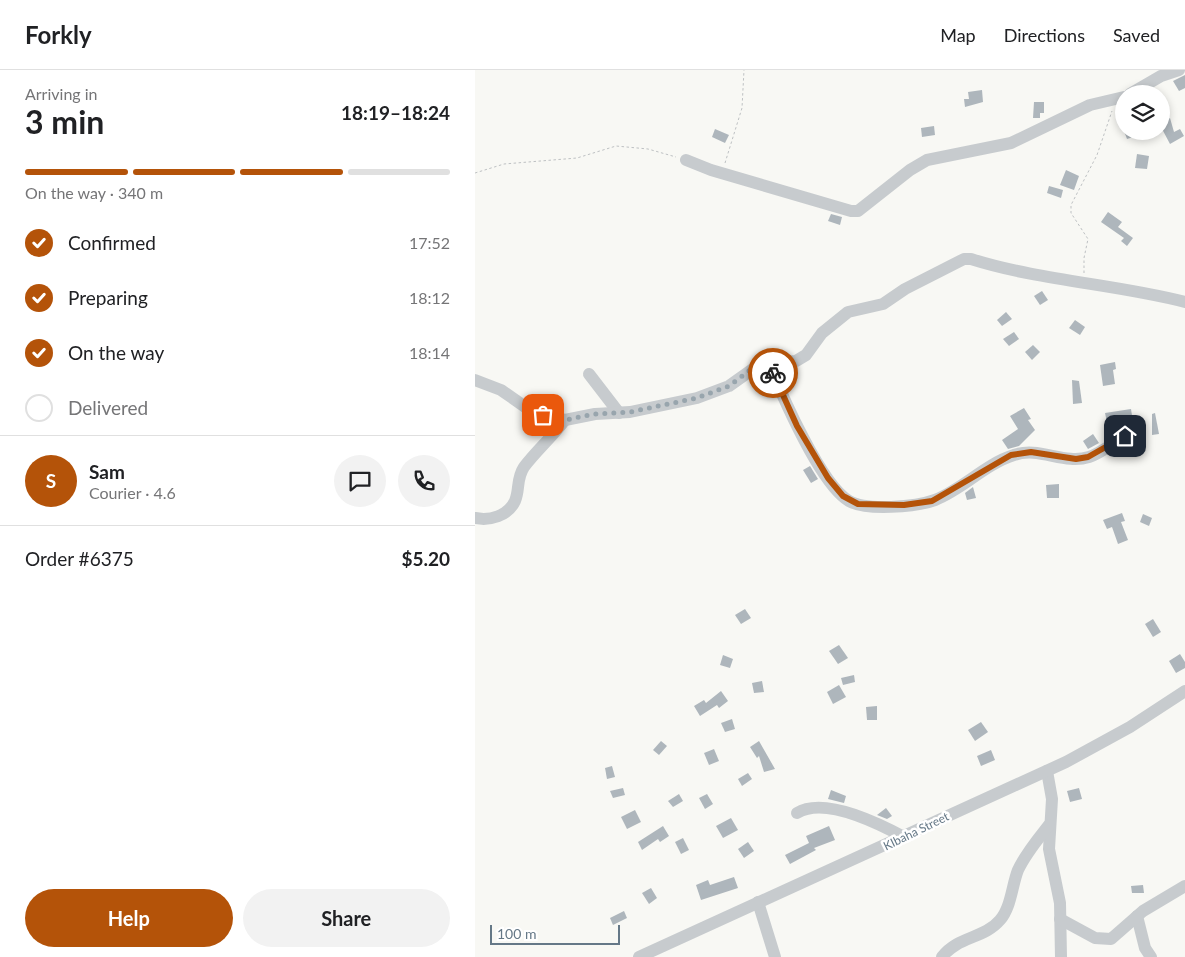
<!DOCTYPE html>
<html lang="en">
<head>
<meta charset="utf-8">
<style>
	:root { --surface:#fff; --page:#f2f2f2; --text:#202124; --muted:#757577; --line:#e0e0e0; --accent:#b45309 }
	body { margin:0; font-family:Lato,sans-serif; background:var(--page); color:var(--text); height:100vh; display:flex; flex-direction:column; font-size:19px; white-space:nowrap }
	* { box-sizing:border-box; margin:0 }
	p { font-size:16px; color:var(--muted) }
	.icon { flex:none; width:28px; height:28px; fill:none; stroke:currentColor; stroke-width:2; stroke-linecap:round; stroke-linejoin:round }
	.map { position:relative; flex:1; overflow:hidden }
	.sheet { display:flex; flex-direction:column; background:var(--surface); width:475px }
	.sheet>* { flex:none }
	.fabs { position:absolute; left:640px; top:15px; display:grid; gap:10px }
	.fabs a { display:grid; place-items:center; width:55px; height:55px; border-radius:50%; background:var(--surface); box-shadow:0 2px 8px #0003; font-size:25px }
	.scale { position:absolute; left:15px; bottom:12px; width:130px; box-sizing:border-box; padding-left:5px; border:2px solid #657887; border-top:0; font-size:14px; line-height:18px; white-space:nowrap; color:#657887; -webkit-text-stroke:4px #fff; paint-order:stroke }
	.pin { position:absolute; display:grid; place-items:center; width:42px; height:42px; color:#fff; margin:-21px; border-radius:10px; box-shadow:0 2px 8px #0006 }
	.courier { position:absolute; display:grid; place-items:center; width:50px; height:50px; margin:-25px; border:4px solid #b45309; border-radius:50%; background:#fff; color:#222; box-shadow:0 1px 6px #0007 }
	.summary em { font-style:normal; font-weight:700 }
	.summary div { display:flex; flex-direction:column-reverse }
	.summary { display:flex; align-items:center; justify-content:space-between; height:85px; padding:0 25px }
	h1 { font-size:32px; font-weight:700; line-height:38px }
	.bar { display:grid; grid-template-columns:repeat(4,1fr); gap:8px 5px; align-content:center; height:60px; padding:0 25px }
	.bar i { height:6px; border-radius:4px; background:var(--line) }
	.bar .active { background:var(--accent) }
	.bar p { grid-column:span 4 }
	.line { display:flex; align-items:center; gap:12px; padding:0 25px; border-top:1px solid var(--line) }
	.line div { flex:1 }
	.round { display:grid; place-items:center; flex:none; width:52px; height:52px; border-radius:26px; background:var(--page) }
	ol { padding:0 25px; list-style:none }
	li { display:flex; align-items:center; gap:15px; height:55px }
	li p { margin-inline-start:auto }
	li .icon { padding:5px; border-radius:50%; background:var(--accent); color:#fff; stroke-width:4 }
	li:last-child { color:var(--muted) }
	li i { width:28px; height:28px; border:2px solid var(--line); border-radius:50% }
	.primary-button { display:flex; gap:10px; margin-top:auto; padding:10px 25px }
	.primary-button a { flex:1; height:58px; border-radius:30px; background:var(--accent); color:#fff; font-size:20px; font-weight:700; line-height:58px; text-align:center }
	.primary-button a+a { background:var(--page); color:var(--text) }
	header { display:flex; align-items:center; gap:30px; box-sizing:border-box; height:70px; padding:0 25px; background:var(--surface); border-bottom:1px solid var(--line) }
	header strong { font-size:24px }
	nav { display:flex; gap:28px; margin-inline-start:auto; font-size:18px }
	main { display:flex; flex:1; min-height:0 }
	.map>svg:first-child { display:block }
	.building { fill:#aeb6bc }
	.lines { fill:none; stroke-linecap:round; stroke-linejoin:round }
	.path { stroke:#bec1c3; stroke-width:1; stroke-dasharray:2.5 2.5; stroke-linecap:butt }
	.minor { stroke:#c7cbce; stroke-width:12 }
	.done { stroke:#98a5ad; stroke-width:5; stroke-dasharray:0 9 }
	.route { stroke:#b45309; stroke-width:6 }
	.labels { text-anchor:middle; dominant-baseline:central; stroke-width:5; stroke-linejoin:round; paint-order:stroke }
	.street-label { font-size:12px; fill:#657887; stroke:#fff }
</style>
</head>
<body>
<header>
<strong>Forkly</strong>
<nav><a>Map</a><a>Directions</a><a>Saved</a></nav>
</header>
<main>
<section class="sheet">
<div class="summary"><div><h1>3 min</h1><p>Arriving in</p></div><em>18:19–18:24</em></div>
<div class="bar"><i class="active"></i><i class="active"></i><i class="active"></i><i></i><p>On the way · 340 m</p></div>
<ol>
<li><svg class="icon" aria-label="check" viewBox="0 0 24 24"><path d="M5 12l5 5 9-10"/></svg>Confirmed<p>17:52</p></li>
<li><svg class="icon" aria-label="check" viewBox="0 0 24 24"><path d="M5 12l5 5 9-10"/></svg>Preparing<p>18:12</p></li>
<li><svg class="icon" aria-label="check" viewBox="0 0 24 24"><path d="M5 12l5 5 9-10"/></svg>On the way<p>18:14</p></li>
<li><i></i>Delivered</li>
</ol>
<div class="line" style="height:90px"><b class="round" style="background:var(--accent);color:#fff">S</b><div><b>Sam</b><p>Courier · 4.6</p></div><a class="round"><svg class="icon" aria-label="chat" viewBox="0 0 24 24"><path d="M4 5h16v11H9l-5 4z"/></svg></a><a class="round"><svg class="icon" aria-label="phone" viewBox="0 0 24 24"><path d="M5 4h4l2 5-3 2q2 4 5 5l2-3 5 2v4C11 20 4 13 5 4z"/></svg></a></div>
<div class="line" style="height:65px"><div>Order #6375</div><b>$5.20</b></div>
<div class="primary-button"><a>Help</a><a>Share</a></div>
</section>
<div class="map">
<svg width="710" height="887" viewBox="0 0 710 887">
	<rect width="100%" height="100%" fill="#f8f8f4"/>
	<!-- building -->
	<g class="building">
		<polygon points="710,5 710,18 704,21 698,11"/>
		<polygon points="507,20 508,32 490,37 489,29 494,29 493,22"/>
		<polygon points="559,32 569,32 569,43 565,43 565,48 558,48"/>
		<polygon points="695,48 699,62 705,59 709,66 695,74 686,57 686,51"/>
		<polygon points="459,56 460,65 447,67 446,58"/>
		<polygon points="240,59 254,65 250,73 237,67"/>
		<polygon points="649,61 671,61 671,63 652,69"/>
		<polygon points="662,84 674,86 672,99 660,98"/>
		<polygon points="591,100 604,106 599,120 585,115"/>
		<polygon points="574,116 588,120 586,128 572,123"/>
		<polygon points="633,142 647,152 643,157 658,168 652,176 646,171 649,168 626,152"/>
		<polygon points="356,144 367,147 365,155 353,151"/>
		<polygon points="567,221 573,230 565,235 559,226"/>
		<polygon points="531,242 537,249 527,256 522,250"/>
		<polygon points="600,250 610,257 605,265 594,258"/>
		<polygon points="539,262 544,269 534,276 528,269"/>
		<polygon points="558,275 565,282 557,290 550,282"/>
		<polygon points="640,292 641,299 638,300 640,314 628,316 625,295"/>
		<polygon points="597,310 604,311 607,333 598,334"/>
		<polygon points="549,338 556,349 553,350 560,360 544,376 533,379 527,370 543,359 535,346"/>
		<polygon points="656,339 658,352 664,350 666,360 657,362 653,358 651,353 633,357 630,343"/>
		<polygon points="680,343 684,364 677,365 677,344"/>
		<polygon points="618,364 624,373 613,379 608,371"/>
		<polygon points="335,396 343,409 336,413 328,400"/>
		<polygon points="584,414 584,428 572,428 571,415"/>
		<polygon points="498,417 501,428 492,430 490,423"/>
		<polygon points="647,443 650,451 646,452 653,470 643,474 637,457 632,459 628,450"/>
		<polygon points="668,444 677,448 674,456 665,452"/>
		<polygon points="270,539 276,548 266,554 260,545"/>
		<polygon points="678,549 686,562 678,567 670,554"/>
		<polygon points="364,575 373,588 363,594 354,581"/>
		<polygon points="705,584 710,592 710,598 701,603 694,591"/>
		<polygon points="248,585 258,589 255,598 245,595"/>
		<polygon points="379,605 380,612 368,615 366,608"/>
		<polygon points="287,611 289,622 279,623 277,613"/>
		<polygon points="364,615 371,627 358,634 352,622"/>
		<polygon points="246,621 253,631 244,638 242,635 225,646 219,636 229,630 231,633"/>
		<polygon points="402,636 402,650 392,650 391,637"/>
		<polygon points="257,649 260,659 250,662 246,653"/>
		<polygon points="506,652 513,662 500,671 493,660"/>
		<polygon points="186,671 192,676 184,685 178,680"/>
		<polygon points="284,671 300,699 289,702 284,686 282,688 275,677"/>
		<polygon points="239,679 244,691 234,695 229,683"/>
		<polygon points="516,680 520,690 506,696 502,686"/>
		<polygon points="137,696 140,707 132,709 130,698"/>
		<polygon points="273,703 277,709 267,716 263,709"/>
		<polygon points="148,718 150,725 138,728 135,721"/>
		<polygon points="604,718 607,729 595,732 592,721"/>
		<polygon points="356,720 371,726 369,733 353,729"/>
		<polygon points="204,724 208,731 198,737 193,731"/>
		<polygon points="232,724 238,734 230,739 224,728"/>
		<polygon points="411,738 417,746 412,749 402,745"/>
		<polygon points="160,740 166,752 152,759 146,747"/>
		<polygon points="256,748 263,760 248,768 241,756"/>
		<polygon points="188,756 194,766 185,772 183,769 167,780 163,772"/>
		<polygon points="354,756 360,770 339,778 341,780 315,794 310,785 334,773 331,766"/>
		<polygon points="208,768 214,780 206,784 200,772"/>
		<polygon points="273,772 279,781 269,788 263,779"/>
		<polygon points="259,807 263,818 226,830 221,815 233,810 235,815"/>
		<polygon points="668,815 669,823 657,823 656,816"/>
		<polygon points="176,818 182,828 174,834 167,823"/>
		<polygon points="149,841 152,848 138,855 135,848"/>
	</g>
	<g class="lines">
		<!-- path -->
		<g class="path">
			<polyline points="250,93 267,38 269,0"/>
			<polyline points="0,103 29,94 102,88 141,76 173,79 201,87"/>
			<polyline points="609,203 609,188 613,169 596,143 596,135 622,85 637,41"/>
		</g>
		<!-- minor -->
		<g class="minor">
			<polyline points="655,24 686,6 704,0"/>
			<polyline points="211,90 236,100 376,141 383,141 435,100 452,90 536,73 615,35 649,27"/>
			<path d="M 294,294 C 307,325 346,415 374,431 C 391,441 441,437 460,430 C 488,419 510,394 539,385 C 564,376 589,395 614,387 C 626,383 638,373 650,366"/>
			<polyline points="114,304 144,343"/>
			<path d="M 0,310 L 26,320 L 56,341 L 90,350 L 120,344 L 155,342 L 222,328 L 254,316 L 285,294 L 321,291 L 331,285 L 347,263 L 373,242 L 408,234 L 430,219 L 489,189 L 496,189 C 566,211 640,214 710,232"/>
			<path d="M 0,448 C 15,451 33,446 40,431 C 45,419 41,409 49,397 C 61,381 78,366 90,350"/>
			<polyline points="572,701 577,729 574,779 585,833 586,887"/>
			<path d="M 322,743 C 349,726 403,753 429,767"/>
			<polyline points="283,832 300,887"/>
			<polyline points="662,846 670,878 676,887"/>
			<polyline points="585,849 620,868 636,869 668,841 710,816"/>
			<polyline points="164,887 591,692 655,657 710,621"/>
			<path d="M 467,887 C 483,866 509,869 525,850 C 536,838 537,815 543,800 C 551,783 563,769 574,755"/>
		</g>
	</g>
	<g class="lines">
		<!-- done -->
		<polyline class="done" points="68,345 90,350 120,344 155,342 222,328 254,316 279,297 294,294 298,303"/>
		<!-- route -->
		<polyline class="route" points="298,303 322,356 353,408 368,426 383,434 429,435 457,431 536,385 556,382 601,389 613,387 650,366"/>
	</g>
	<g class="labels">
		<!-- street labels -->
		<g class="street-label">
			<text transform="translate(441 761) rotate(-26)">KIbaha Street</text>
		</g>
	</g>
</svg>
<div class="fabs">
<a><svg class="icon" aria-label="layers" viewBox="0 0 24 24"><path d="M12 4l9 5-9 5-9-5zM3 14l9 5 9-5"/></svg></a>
</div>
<div class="scale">100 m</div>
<div class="pin" style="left:68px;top:345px;background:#ea580c"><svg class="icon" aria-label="bag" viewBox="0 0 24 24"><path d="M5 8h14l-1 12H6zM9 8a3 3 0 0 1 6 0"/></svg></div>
<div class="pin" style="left:650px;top:366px;background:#1f2937"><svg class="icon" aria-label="home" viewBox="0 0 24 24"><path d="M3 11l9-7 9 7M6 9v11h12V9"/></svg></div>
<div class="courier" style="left:298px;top:303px"><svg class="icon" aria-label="bike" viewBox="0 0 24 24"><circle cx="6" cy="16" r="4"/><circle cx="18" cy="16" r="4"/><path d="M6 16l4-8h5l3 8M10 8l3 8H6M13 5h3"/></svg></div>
</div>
</main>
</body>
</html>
